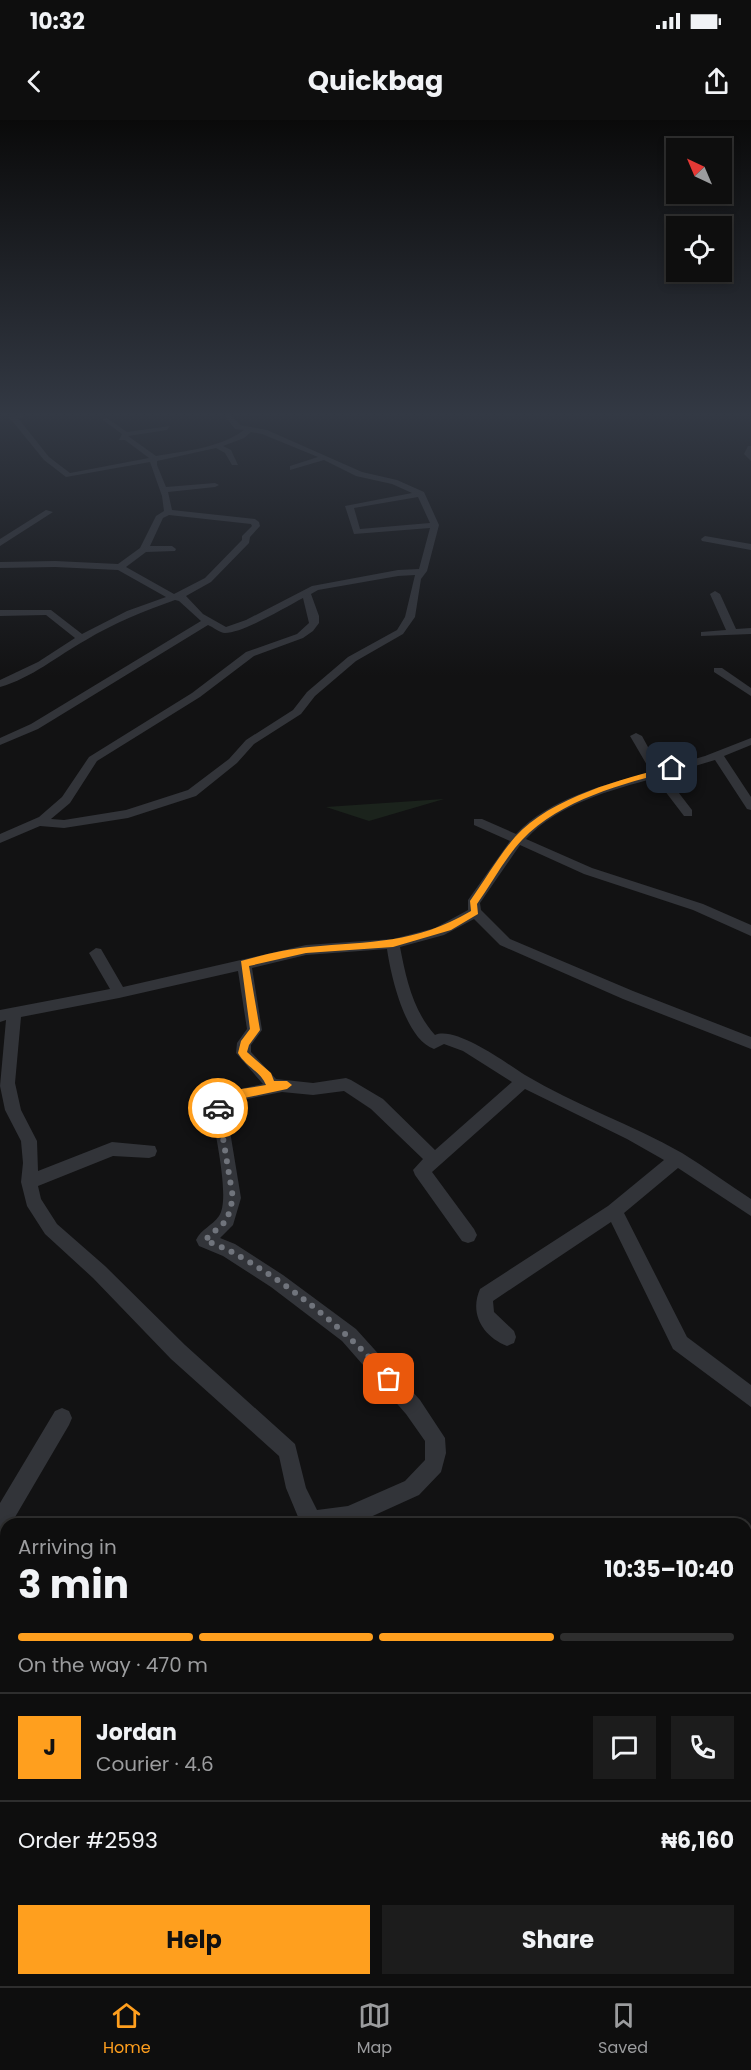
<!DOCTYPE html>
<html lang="en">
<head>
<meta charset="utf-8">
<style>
	:root { --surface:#0e0e0e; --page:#1c1c1c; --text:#f1f3f6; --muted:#9b9c9e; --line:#2e2e2e; --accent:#ff9f1e }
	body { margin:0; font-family:Poppins,sans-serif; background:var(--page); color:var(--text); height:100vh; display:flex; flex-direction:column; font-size:22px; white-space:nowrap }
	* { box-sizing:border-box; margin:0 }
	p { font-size:20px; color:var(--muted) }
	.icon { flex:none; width:33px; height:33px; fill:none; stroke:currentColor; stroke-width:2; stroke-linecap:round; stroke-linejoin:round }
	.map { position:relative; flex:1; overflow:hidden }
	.side { position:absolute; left:0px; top:1398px; width:752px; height:468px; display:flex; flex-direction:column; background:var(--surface); border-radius:18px 18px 0 0; box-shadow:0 3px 9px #0003,0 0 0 2px var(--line) }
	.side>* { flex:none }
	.needle { width:39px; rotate:316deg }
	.tools { position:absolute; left:666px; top:18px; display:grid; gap:12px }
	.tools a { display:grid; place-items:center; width:66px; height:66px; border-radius:0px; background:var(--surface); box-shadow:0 3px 9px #0003,0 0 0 2px var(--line); font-size:30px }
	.pin { position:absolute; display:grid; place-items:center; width:51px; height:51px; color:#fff; margin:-26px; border-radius:12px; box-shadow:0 3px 9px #0006 }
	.courier { position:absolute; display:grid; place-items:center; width:60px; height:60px; margin:-30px; border:4px solid #ff9f1e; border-radius:50%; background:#fff; color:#222; box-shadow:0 2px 8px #0007 }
	.summary em { font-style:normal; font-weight:700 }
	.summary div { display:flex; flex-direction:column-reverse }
	.summary { display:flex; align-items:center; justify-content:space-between; height:102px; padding:0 18px }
	h1 { font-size:39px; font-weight:700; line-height:45px }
	.bar { display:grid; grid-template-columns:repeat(4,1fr); gap:9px 6px; align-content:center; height:72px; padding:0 18px }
	.bar i { height:8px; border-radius:4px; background:var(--line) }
	.bar .active { background:var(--accent) }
	.bar p { grid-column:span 4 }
	.line { display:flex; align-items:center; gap:15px; padding:0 18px; border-top:2px solid var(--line) }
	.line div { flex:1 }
	.round { display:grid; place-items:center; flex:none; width:63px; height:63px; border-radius:0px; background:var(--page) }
	.button { display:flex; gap:12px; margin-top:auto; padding:12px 18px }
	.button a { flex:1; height:69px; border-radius:0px; background:var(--accent); color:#111; font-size:24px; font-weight:700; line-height:69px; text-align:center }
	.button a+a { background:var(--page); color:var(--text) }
	.status { display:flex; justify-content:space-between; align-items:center; height:42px; padding:0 30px; background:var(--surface); direction:ltr }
	.status svg { height:16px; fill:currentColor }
	header { display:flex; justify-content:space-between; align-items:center; height:78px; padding:0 18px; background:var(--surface); font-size:27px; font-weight:700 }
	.dock { display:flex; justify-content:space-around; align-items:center; height:84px; border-top:2px solid var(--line); background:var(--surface); font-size:16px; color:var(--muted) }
	.dock a { display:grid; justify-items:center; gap:3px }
	.dock .active { color:var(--accent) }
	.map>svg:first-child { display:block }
	.green { fill:#1b231c }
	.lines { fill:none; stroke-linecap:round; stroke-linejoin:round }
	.minor { fill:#323439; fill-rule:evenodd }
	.route { fill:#ff9f1e }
	.done { stroke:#70747c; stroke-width:6; stroke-dasharray:0 10.8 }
</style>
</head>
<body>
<div class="status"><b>10:32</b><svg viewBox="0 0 49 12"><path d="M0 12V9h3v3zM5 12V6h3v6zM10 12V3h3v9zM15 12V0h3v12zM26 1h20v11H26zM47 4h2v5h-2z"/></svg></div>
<header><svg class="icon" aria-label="back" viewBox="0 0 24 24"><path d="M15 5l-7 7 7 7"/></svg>Quickbag<svg class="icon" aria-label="share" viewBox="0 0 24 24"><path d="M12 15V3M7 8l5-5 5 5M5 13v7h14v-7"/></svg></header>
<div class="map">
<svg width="751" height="1866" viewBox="0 0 751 1866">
	<rect width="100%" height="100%" fill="#121213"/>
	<!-- green -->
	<polygon class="green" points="444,679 369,701 326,687"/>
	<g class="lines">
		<!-- minor -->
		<g class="minor">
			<path d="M 29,295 L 18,298 L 49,337 L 70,353 L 149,338 L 125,320 L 119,320 L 122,314 L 103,300 L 103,298 L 107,298 L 127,312 L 170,306 L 167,310 L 128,316 L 156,336 C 185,331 220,328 244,310 L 235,309 L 224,295 L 231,295 L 240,305 L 267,310 L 362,352 L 397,360 L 424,372 L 439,405 L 427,451 L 421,459 L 415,497 L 403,514 L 356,541 L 315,576 L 301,594 L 254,624 L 237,643 L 196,676 L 128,698 L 64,708 L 40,706 L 0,723 L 0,714 L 39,697 L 62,677 L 89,637 L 192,573 L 246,532 L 297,514 L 309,503 L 303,478 C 286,487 243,513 225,513 C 220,513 213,507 208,505 L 38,609 L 0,625 L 0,618 L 31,604 L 201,501 L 179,481 L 175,480 C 144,491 114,503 86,520 C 57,536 32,558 0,567 L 0,560 L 38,542 L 75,518 L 46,495 L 0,496 L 0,490 L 51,490 L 82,514 L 127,491 L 166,477 L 118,450 L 55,447 L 0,448 L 0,442 L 55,441 L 118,444 L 140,428 L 156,396 L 164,391 L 162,376 L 150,342 L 66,357 L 44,340 L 9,297 ZM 251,312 L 262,314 L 318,337 L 290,346 L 290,350 L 324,340 L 356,356 L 392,364 L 412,373 L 345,386 L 354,414 L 430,408 L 419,449 L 398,450 L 312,466 L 246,500 L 226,507 L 203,494 L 186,476 L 211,462 L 249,423 L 250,417 L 260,406 L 259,402 L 255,399 L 172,390 L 168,372 L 215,367 L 219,365 L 215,363 L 166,367 L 157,345 L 157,341 L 216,328 L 225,333 L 232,345 L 238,345 L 231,330 L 223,326 L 244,318 ZM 418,377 L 430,403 L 360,409 L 354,388 ZM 169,395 L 251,404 L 252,406 L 242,416 L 242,420 L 205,458 L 174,474 L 126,447 L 146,432 L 175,431 L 176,429 L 172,426 L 150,426 L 163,398 ZM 415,455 L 405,497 L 397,510 L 348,537 L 307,572 L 293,590 L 246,620 L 229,639 L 188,670 L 126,690 L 64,700 L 51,699 L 70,683 L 97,641 L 200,577 L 254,536 L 303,518 L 313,511 L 319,503 L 319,496 L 311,474 L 318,470 L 398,456 Z"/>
			<polygon points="748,326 751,326 751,341 744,334"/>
			<polygon points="46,390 53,392 0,426 0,419"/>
			<polygon points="705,416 751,424 751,430 702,421 701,419"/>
			<polygon points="715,471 720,474 736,509 751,508 751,514 701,516 701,512 726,510 710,474"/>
			<polygon points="714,548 722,548 751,568 751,576 714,552"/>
			<path d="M 636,613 L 642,616 L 660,649 L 705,636 L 751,618 L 751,625 L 724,636 L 751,677 L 751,690 L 747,689 L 715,640 L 665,655 L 692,690 L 692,696 L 684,696 L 655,658 C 611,670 558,684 526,719 L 592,748 L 703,784 L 751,805 L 751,816 L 693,790 L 584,754 L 520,725 L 480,783 L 481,790 L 510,819 L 633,871 L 751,917 L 751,929 L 623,879 L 500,825 L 474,799 L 444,815 L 400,827 C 406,858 413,891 435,915 C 456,906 506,943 525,955 C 575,985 631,1004 682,1033 C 705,1047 728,1064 751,1079 L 751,1096 L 678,1048 L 624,1093 L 687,1217 L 751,1265 L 751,1287 L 673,1229 L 611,1102 L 493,1181 L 494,1192 L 514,1211 L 516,1217 L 514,1223 L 507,1226 C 483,1216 469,1194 480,1169 L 608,1086 L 664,1040 L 627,1019 L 525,969 L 432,1052 L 474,1109 L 477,1115 L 474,1121 L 468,1123 L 462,1121 L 415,1055 L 413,1050 L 423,1039 L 371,989 L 344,971 L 313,975 L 282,972 L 232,982 L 226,987 L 241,1078 L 233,1105 L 220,1118 L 235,1124 L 283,1155 L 356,1209 L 420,1280 L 445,1318 L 446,1333 L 441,1352 L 419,1375 L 355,1404 L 301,1404 L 286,1368 L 279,1336 L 171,1239 L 93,1158 L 45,1114 L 27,1086 L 21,1062 L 23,1043 L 21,1021 L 5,990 L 0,966 L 6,900 L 0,902 L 0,890 L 110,869 L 89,833 L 96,828 L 101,829 L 123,867 L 306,825 L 393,819 L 435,808 L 468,790 L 468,780 L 510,721 L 474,705 L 474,699 L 482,699 L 516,714 C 550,678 604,665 651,652 L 630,616 ZM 387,829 C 391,856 405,919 434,929 L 444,924 L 463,931 L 512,962 L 435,1030 L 383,979 L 351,960 L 346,958 L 313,963 L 276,959 L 251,932 L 251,925 L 262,910 L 252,848 L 306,835 ZM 238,851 L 247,909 L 237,923 L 236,933 L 263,964 L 223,973 L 210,985 C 214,1007 231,1080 219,1096 C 212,1106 201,1109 196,1120 L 199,1126 L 223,1136 L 271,1167 L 342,1221 L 406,1294 L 425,1321 L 425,1340 L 405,1361 L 348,1386 L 317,1390 L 306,1368 L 295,1324 L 185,1225 L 105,1146 L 57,1104 L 41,1079 L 38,1066 L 113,1036 L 149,1038 L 155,1036 L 157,1031 L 155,1026 L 112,1022 L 38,1051 L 37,1021 L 21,990 L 15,963 L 21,897 L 119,878 Z"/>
			<polygon points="62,1288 69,1291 72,1298 69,1305 11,1404 6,1404 6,1411 0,1413 0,1383 55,1291"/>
			<polygon points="751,1691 751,1734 746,1736 746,1693"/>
			<polygon points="0,1796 6,1798 6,1825 0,1823"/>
			<polygon points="74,1860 108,1860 110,1866 76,1866"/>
			<polygon points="134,1860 160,1860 158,1866 132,1866"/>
			<rect x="399" y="1860" width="26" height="6"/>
			<polygon points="697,1860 723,1860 721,1866 695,1866"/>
		</g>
	</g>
	<!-- sky -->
	<linearGradient id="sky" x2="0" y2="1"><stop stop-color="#0a0a0a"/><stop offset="0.53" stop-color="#333944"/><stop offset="1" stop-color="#333944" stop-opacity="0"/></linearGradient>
	<rect width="751" height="556" fill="url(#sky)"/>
	<!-- route -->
	<path class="route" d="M 672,646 L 675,650 C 623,664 561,679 522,720 C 505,738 492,763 477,784 L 478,794 L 451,810 L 393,827 L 306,833 L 249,846 L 260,910 L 249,925 L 247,932 L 271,953 L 274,961 L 287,961 L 292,965 L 287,969 L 230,981 L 224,985 L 221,991 L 214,991 L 213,988 C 220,968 248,969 266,965 C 261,952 245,946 238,933 L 241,921 L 250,909 L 241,841 C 262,835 287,829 309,827 C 371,821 415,824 471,791 L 470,781 C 485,760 498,737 515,717 C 551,677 622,659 672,646 Z"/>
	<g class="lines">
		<!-- done -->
		<path class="done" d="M 218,988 L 233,1078 L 227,1100 L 205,1120 C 213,1124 222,1127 230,1131 C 286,1161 348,1211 389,1259"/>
	</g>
</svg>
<div class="tools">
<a><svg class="needle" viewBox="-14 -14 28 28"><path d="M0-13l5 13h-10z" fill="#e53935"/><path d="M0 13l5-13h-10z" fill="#9b9c9e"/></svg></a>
<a><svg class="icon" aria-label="locate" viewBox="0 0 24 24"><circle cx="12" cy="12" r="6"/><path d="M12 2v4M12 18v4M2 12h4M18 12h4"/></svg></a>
</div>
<div class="pin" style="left:389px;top:1259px;background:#ea580c"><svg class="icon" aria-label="bag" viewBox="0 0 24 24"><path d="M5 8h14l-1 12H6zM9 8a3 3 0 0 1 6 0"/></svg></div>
<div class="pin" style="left:672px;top:648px;background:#1f2937"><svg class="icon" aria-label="home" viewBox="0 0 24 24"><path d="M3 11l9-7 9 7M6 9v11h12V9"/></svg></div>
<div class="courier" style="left:218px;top:988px"><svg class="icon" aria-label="car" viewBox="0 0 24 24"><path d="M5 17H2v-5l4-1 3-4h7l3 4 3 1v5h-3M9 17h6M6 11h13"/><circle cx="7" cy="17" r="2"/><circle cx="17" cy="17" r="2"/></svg></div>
<section class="side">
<div class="summary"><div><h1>3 min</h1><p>Arriving in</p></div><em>10:35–10:40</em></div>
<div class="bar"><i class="active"></i><i class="active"></i><i class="active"></i><i></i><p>On the way · 470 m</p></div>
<div class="line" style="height:108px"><b class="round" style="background:var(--accent);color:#111">J</b><div><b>Jordan</b><p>Courier · 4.6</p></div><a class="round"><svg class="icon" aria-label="chat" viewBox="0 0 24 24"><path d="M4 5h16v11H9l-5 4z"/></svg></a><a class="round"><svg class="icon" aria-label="phone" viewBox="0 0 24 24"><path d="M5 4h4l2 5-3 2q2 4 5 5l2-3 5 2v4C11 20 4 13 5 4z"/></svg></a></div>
<div class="line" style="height:78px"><div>Order #2593</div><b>₦6,160</b></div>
<div class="button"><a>Help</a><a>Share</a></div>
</section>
</div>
<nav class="dock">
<a class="active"><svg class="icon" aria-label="home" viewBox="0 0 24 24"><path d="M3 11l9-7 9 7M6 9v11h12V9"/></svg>Home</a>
<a><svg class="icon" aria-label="map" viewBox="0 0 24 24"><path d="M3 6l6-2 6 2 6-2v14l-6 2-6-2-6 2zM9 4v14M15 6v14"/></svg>Map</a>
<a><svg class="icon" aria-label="saved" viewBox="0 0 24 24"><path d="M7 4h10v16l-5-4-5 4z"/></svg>Saved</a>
</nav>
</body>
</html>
